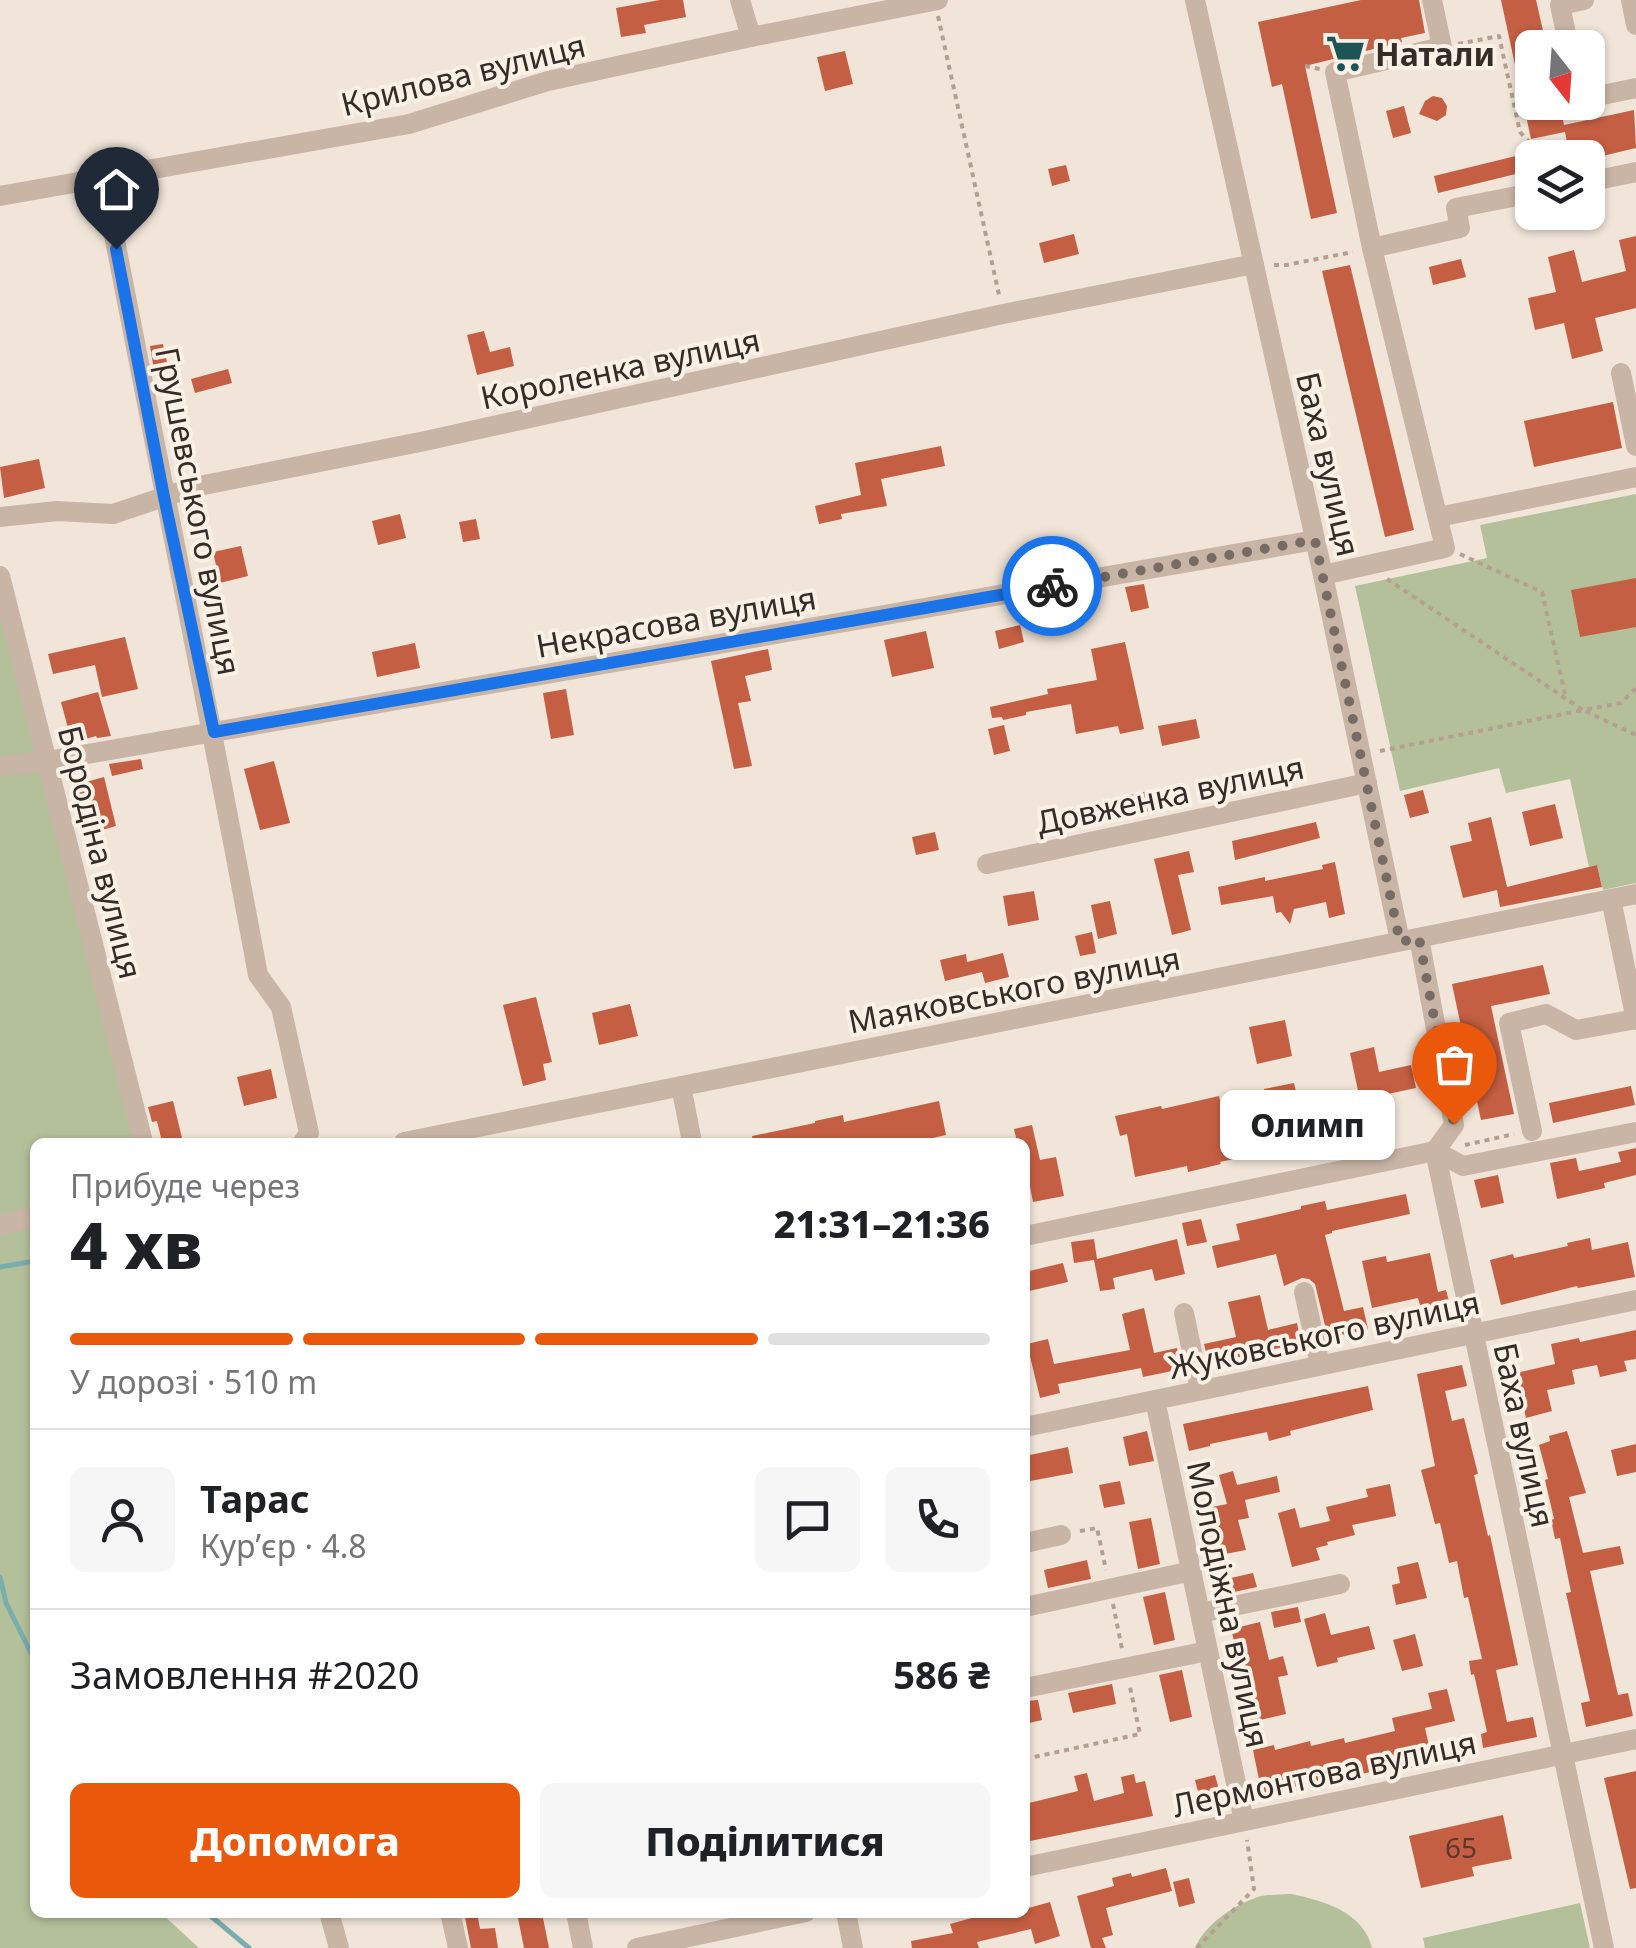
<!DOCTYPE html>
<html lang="uk">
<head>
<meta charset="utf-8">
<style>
	:root { --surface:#fff; --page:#f6f6f6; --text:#202124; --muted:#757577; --line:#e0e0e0; --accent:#ea580c }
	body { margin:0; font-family:"Noto Sans",sans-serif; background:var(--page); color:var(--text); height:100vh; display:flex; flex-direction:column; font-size:38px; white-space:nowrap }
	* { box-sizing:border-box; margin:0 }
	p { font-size:32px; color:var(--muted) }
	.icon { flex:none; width:55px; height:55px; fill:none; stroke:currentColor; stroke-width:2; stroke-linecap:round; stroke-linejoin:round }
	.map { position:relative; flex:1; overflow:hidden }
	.sheet { position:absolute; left:30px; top:1138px; width:1000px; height:780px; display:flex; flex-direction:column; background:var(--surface); border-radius:15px; box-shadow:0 2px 8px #0004 }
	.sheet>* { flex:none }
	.needle { width:65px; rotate:163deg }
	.tools { position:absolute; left:1515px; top:30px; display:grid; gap:20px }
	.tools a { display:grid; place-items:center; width:90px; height:90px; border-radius:15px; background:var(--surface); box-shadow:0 2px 8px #0004; font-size:50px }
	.pin { position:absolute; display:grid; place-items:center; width:85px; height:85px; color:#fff; margin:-102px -42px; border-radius:50% 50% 50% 0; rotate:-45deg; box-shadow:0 0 10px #0007 }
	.pin .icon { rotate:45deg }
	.courier { position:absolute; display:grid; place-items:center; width:100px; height:100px; margin:-50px; border:8px solid #1a73e8; border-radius:50%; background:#fff; color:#222; box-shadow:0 2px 12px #0007 }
	.bubble { position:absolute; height:70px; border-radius:15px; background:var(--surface); box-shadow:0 2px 8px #0004; font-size:32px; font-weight:800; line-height:70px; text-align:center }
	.headline em { font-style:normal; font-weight:800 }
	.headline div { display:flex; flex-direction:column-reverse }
	.headline { display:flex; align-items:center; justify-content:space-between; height:170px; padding:0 40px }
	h1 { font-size:65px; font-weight:800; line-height:75px }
	.bar { display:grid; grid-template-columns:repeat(4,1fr); gap:15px 10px; align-content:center; height:120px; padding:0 40px }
	.bar i { height:12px; border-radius:8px; background:var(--line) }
	.bar .current { background:var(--accent) }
	.bar p { grid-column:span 4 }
	.line { display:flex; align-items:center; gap:25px; padding:0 40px; border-top:2px solid var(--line) }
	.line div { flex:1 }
	.round { display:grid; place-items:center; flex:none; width:105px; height:105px; border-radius:15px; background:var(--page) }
	.button { display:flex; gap:20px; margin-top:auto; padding:20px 40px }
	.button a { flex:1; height:115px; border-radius:15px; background:var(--accent); color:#fff; font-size:40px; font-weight:800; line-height:115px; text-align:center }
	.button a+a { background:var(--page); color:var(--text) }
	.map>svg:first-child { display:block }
	.green { fill:#b4c09a }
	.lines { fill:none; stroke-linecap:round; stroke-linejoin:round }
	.stream { stroke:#79adae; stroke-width:5 }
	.building { fill:#c55f43 }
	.path { stroke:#b59f90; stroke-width:4; stroke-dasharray:5 5; stroke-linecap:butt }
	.minor { stroke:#c9b5a6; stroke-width:20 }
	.done { stroke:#776c65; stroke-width:10; stroke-dasharray:0 18 }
	.route { stroke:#1a73e8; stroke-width:12 }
	.labels { text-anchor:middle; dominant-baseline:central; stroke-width:8; stroke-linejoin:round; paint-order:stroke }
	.number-label { font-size:28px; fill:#59382e }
	.poi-label { font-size:32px; font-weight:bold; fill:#352b27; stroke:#f9f0e6; text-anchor:start }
	.street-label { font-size:32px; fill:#352b27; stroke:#f9f0e6 }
</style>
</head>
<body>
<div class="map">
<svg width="1636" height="1948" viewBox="0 0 1636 1948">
	<rect width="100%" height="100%" fill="#f1e5d9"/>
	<!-- green -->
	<g class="green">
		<polygon points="1636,494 1636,883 1603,890 1597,865 1589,867 1570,779 1506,793 1499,768 1400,791 1355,586 1487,558 1480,525"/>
		<polygon points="0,578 139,1142 35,1142 35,1215 0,1222"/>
		<polygon points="35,1221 35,1912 161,1913 199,1948 0,1948 0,1228"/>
		<path d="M 1291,1894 C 1322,1900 1364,1912 1372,1948 L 1195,1948 C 1205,1924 1234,1905 1258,1897 C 1268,1894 1280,1895 1291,1894 Z"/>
		<polygon points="1580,1903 1590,1948 1425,1948 1423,1938"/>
	</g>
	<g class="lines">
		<!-- stream -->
		<g class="stream">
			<polyline points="0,1267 35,1261"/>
			<polyline points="0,1577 6,1603 35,1661"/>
			<polyline points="206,1912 249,1948"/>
		</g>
	</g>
	<!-- building -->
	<g class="building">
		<polygon points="660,0 683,0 686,17 644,25 646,33 621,37 616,8"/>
		<polygon points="1361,0 1419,0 1425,33 1401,38 1402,42 1305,66 1337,213 1311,219 1282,84 1272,87 1258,22"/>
		<polygon points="1501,0 1536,0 1547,48 1532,48 1532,102 1559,102 1564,125 1634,110 1636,148 1594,158 1570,158 1565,132 1531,139"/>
		<polygon points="845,51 853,84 825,91 817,57"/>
		<polygon points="1433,96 1442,98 1447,106 1446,115 1437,121 1419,114 1425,101"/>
		<polygon points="1404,106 1411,133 1393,138 1386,111"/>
		<polygon points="1532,152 1532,170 1438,193 1434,176"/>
		<polygon points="1066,165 1070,181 1052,186 1048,169"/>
		<polygon points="1074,234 1079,254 1044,263 1039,243"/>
		<polygon points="1636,236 1636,308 1595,318 1603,351 1572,359 1564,323 1535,330 1528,298 1556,292 1548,257 1574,250 1582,282 1626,271 1619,240"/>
		<polygon points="1461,259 1466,277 1433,285 1429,267"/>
		<polygon points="1350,265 1414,530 1385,537 1322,271"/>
		<polygon points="484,331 490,352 510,347 514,366 477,375 467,335"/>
		<polygon points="163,344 168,367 154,370 150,346"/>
		<polygon points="228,369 232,383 195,393 191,379"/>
		<polygon points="1613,402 1622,448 1534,467 1524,421"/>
		<polygon points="941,446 945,466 881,479 887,506 841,514 842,519 819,524 815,506 861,495 855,463"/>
		<polygon points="39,459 45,488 4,498 0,467"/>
		<polygon points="400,514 406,538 378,545 372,521"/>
		<polygon points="476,519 480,539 463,542 459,522"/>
		<polygon points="241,546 248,576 220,583 213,552"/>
		<polygon points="1636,578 1636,627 1580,637 1571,590"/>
		<polygon points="1144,584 1149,608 1131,612 1125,587"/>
		<polygon points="1020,625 1024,642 999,649 995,631"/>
		<polygon points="926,631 934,668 892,677 884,640"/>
		<polygon points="125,637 138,689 102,697 95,665 53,674 48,654"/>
		<polygon points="1125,642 1144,729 1120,734 1118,726 1076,734 1071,704 1026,712 1026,715 1003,720 1002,717 992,718 990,707 1048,694 1047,689 1097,680 1091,649"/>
		<polygon points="415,643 420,668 377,677 372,652"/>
		<polygon points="768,649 772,670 745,676 751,701 738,703 752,766 734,769 711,661"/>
		<polygon points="566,689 574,735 551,739 543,693"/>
		<polygon points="98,692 111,736 97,738 96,736 72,743 61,702"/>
		<polygon points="1196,719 1200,738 1162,746 1158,726"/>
		<polygon points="1004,725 1010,751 994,755 988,729"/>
		<polygon points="141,759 143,769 112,776 109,764"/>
		<polygon points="274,761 290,823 260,830 244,769"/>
		<polygon points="104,777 116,826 88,834 75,785"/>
		<polygon points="1154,790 1159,809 1134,815 1130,795"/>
		<polygon points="1423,790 1429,813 1410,818 1404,795"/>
		<polygon points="1555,804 1563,838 1530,846 1522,812"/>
		<polygon points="1491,817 1507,887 1597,865 1602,887 1500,907 1497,890 1463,898 1450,846 1472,841 1468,823"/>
		<polygon points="1316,822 1320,838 1235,860 1232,841"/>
		<polygon points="935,832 939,850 916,855 912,837"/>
		<polygon points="1189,851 1194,872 1178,875 1191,930 1172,935 1154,859"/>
		<polygon points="1335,862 1345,914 1329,918 1326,902 1294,909 1290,924 1281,912 1276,913 1273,896 1221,905 1218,887 1265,877 1265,881 1323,869 1322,865"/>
		<polygon points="1034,891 1039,920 1008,926 1003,896"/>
		<polygon points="1110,901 1117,934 1098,939 1091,905"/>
		<polygon points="1092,932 1096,953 1080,956 1075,936"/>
		<polygon points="1003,953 1009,977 985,983 982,972 945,981 940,960 966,954 967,962"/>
		<polygon points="1543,965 1550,994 1491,1006 1514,1114 1481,1120 1452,984"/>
		<polygon points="536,997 552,1062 543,1064 546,1080 523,1086 503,1005"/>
		<polygon points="630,1004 638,1036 599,1045 592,1013"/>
		<polygon points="1285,1020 1292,1056 1257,1064 1249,1027"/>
		<polygon points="1374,1047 1379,1072 1411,1065 1416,1088 1360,1100 1350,1053"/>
		<polygon points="271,1069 277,1098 244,1106 237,1077"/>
		<polygon points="1294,1083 1300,1108 1308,1106 1315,1139 1258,1152 1258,1154 1220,1162 1221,1164 1188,1172 1187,1166 1135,1177 1127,1134 1120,1136 1115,1116 1161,1106 1162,1109 1219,1096 1225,1125 1270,1116 1264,1089"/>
		<polygon points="1631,1086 1635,1105 1553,1123 1549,1103"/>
		<polygon points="173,1101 183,1142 162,1142 157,1121 152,1122 148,1107"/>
		<polygon points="939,1101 946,1135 915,1142 753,1142 752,1136 815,1123 815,1121 843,1115 844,1122"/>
		<polygon points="1032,1125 1040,1160 1056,1157 1064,1196 1033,1202 1025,1162 1025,1142 1017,1142 1014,1129"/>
		<polygon points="1636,1148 1636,1175 1604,1183 1605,1188 1557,1199 1550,1163 1576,1158 1579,1171 1621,1162 1618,1152"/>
		<polygon points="1498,1175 1504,1203 1481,1208 1474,1180"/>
		<polygon points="1406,1194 1410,1214 1332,1231 1332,1233 1325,1235 1344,1311 1363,1307 1368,1329 1328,1338 1315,1284 1309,1279 1302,1278 1284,1286 1276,1254 1217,1268 1212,1246 1240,1240 1236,1224 1301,1209 1301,1206 1325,1201 1327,1210"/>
		<polygon points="1201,1219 1207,1242 1187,1246 1182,1223"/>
		<polygon points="1590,1238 1592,1250 1628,1242 1635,1277 1578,1288 1577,1286 1501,1305 1490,1260 1513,1254 1514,1258 1568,1246 1567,1243"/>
		<polygon points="1094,1239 1097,1259 1177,1239 1185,1274 1155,1281 1152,1269 1113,1278 1115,1289 1100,1291 1094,1260 1074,1263 1071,1242"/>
		<polygon points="1430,1253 1438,1292 1446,1290 1452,1313 1424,1320 1418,1298 1372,1308 1362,1261 1386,1256 1387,1262"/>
		<polygon points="1063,1263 1068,1282 1025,1292 1025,1272"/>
		<polygon points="1260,1295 1268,1330 1297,1323 1301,1343 1209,1364 1204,1344 1236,1337 1228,1302"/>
		<polygon points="1144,1308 1154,1353 1177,1348 1182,1369 1143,1377 1141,1368 1058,1384 1060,1393 1040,1398 1027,1344 1048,1339 1054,1364 1130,1350 1122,1314"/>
		<polygon points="1636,1330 1636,1359 1624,1361 1627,1371 1600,1377 1597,1365 1572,1370 1575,1384 1547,1390 1552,1411 1526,1418 1516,1373 1555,1364 1551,1344 1579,1338 1580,1342"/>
		<polygon points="1462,1365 1467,1386 1445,1391 1452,1421 1464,1418 1478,1474 1474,1475 1488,1536 1490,1535 1518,1665 1496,1670 1507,1722 1533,1717 1537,1737 1483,1748 1481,1734 1487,1732 1474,1674 1471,1675 1469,1661 1482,1659 1468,1597 1464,1598 1457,1561 1449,1563 1440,1523 1435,1524 1421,1470 1435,1466 1417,1374"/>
		<polygon points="1368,1386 1373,1410 1290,1431 1291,1435 1269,1441 1267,1432 1210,1444 1210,1446 1189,1451 1183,1424"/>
		<polygon points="1147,1431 1154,1461 1129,1466 1123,1437"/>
		<polygon points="1567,1431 1586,1493 1569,1497 1583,1553 1620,1546 1624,1564 1590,1571 1618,1695 1628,1693 1633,1716 1586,1727 1581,1703 1590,1701 1566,1593 1571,1592 1560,1538 1555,1539 1551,1520 1554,1519 1545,1480 1548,1479 1539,1445 1550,1441 1549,1436"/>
		<polygon points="1636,1444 1636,1472 1617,1476 1611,1450"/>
		<polygon points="1068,1447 1073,1473 1025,1482 1025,1456"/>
		<polygon points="1233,1471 1237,1485 1277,1476 1280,1492 1245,1500 1249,1518 1238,1520 1246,1550 1220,1555 1207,1508 1227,1504 1219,1475"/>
		<polygon points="1120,1481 1125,1504 1104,1508 1099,1485"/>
		<polygon points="1390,1484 1396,1516 1352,1525 1355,1535 1327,1542 1328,1545 1316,1548 1320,1560 1292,1567 1278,1513 1295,1508 1300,1528 1330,1521 1326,1507 1368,1497 1366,1489"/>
		<polygon points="1151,1518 1160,1564 1138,1569 1129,1522"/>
		<polygon points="1087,1560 1091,1579 1048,1588 1044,1570"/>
		<polygon points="1418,1562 1427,1598 1396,1605 1392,1585 1400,1583 1397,1567"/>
		<polygon points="1253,1573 1257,1587 1225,1594 1222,1580"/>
		<polygon points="1165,1592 1175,1640 1154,1645 1143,1597"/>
		<polygon points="1298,1607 1301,1622 1274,1628 1271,1612"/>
		<polygon points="1325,1613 1331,1635 1369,1626 1375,1649 1337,1658 1338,1662 1317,1667 1304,1619"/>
		<polygon points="1260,1622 1269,1660 1283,1656 1288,1675 1278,1677 1286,1714 1251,1722 1247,1703 1250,1703 1231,1629"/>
		<polygon points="1415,1634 1423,1666 1402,1671 1393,1640"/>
		<polygon points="1182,1670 1192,1717 1170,1722 1159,1675"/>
		<polygon points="1112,1684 1116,1704 1073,1713 1068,1693"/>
		<polygon points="1447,1689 1455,1721 1425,1728 1433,1763 1403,1770 1402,1764 1334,1781 1334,1778 1262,1794 1253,1750 1274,1745 1275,1750 1310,1741 1311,1746 1344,1738 1345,1743 1395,1731 1392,1718 1432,1709 1428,1693"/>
		<polygon points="1038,1700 1042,1720 1025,1724 1025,1701"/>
		<polygon points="1636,1771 1636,1888 1630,1889 1604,1778"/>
		<polygon points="1087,1773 1094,1801 1124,1793 1121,1777 1134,1774 1136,1783 1145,1781 1153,1816 1025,1842 1025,1804 1078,1791 1074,1776"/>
		<polygon points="1215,1775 1222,1801 1202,1807 1195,1780"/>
		<polygon points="1503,1815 1512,1859 1472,1867 1474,1876 1421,1888 1409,1836"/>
		<polygon points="1166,1868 1172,1891 1106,1908 1113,1935 1102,1938 1106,1948 1091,1948 1077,1896 1114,1886 1112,1878 1131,1873 1132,1877"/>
		<polygon points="1189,1878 1195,1903 1179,1907 1173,1882"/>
		<polygon points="1050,1902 1060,1936 1035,1944 1031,1929 977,1942 979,1948 912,1948 911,1941 953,1933 950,1924 993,1912 1025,1912 1025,1909"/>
		<polygon points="464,1912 477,1912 480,1929 495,1928 498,1948 471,1948"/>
		<polygon points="542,1913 549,1948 524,1948 518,1918"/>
	</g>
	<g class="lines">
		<!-- path -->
		<g class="path">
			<polyline points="938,16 999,295"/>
			<polyline points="1458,44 1499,36 1520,132 1544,158"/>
			<polyline points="1305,66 1320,69"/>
			<polyline points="1274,265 1286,265 1353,252"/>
			<polyline points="1460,554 1542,592 1566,699"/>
			<polyline points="1387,579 1583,710 1621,703 1636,688"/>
			<polyline points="1380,751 1583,710 1636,735"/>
			<polyline points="1465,1145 1514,1134"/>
			<polyline points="1080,1531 1097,1528 1106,1570"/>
			<polyline points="1113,1604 1122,1649"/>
			<polyline points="1025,1759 1140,1734 1130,1687"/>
			<polyline points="1197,1948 1254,1889 1247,1840"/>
		</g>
		<!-- minor -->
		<g class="minor">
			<polyline points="740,0 751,37"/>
			<polyline points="1195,0 1323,575 1400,941"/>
			<polyline points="1631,0 1636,25"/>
			<polyline points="1569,48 1560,5 1584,0"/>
			<polyline points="1588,98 1636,88"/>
			<path d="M 103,178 C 154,444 209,709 258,975 L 281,1007 L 309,1133 L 303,1142"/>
			<polyline points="1588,182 1636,172"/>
			<polyline points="0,196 409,124 548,81 751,37 938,0"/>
			<polyline points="1372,248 1460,228 1456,208 1532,193"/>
			<polyline points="1621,373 1636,446"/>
			<polyline points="0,517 57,511 113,514 194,487 425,441 1003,314 1254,264"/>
			<polyline points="1438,517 1636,477"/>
			<polyline points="1323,575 1445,548 1372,248 1335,72 1442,47 1432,0"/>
			<polyline points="0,576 143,1142"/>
			<polyline points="0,766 47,761 1315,540"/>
			<polyline points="987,864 1367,783"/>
			<polyline points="1611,899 1636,1020"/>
			<polyline points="1419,938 1454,1125 1435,1151 1604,1948"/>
			<polyline points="681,1086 692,1142"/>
			<polyline points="1532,1131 1509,1023 1546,1014 1576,1030 1636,1019"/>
			<polyline points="404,1142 1636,894"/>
			<polyline points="0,1225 35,1217"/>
			<polyline points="1025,1236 1435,1151 1463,1166 1636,1132"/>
			<polyline points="1304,1292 1320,1365"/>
			<polyline points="1184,1313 1200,1390"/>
			<polyline points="1155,1400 1244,1821"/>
			<polyline points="1025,1427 1636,1300"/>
			<polyline points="1025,1543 1061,1535"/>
			<polyline points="1025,1607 1192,1571"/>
			<polyline points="1200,1613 1340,1584"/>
			<polyline points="1025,1688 1208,1651"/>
			<polyline points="1025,1867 1636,1739"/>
			<polyline points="329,1912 339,1948"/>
			<polyline points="450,1912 458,1948"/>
			<polyline points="576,1912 583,1948"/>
			<polyline points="846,1912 853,1948"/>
			<polyline points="637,1948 806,1912"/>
		</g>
	</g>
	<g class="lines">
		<!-- done -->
		<polyline class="done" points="1052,586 1315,540 1400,942 1419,938 1454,1124"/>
		<!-- route -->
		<polyline class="route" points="116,249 164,497 214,732 1052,586"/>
	</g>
	<!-- icons -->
	<defs>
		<symbol id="supermarket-bare" viewBox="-9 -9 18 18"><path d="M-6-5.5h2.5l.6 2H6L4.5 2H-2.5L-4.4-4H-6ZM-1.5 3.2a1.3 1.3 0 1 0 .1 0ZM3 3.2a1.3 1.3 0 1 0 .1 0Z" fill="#1d5456" stroke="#f9f0e6" stroke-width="2.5" paint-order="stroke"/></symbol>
	</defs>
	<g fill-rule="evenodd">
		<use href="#supermarket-bare" x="1318" y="26" width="55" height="55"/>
	</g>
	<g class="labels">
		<!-- number labels -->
		<g class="number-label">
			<text x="1461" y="1847">65</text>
		</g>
		<!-- poi labels -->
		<g class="poi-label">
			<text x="1375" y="53">Натали</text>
		</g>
		<!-- street labels -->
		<g class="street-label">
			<text transform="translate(463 74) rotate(-14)">Крилова вулиця</text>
			<text transform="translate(620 368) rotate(-12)">Короленка вулиця</text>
			<text transform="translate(1329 464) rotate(77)">Баха вулиця</text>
			<text transform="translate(199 511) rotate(79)">Грушевського вулиця</text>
			<text transform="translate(676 621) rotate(-10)">Некрасова вулиця</text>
			<text transform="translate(1170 794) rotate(-12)">Довженка вулиця</text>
			<text transform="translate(101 852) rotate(76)">Бородіна вулиця</text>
			<text transform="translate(1014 989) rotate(-11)">Маяковського вулиця</text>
			<text transform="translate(1324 1334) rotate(-12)">Жуковського вулиця</text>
			<text transform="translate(1525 1435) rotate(78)">Баха вулиця</text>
			<text transform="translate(1229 1604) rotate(78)">Молодіжна вулиця</text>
			<text transform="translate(1324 1773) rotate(-12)">Лермонтова вулиця</text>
		</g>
	</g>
</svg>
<div class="tools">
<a><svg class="needle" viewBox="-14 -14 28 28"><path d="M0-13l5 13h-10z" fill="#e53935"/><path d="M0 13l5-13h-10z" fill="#757577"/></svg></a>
<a><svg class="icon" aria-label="layers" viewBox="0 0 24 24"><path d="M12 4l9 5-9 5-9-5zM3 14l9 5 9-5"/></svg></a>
</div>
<div class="pin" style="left:1454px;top:1124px;background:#ea580c"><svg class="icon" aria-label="bag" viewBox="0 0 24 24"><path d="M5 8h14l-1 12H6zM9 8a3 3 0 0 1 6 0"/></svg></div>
<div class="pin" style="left:116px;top:249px;background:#1f2937"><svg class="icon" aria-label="home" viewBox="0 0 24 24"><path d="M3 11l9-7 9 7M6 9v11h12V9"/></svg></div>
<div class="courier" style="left:1052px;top:586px"><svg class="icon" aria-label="bike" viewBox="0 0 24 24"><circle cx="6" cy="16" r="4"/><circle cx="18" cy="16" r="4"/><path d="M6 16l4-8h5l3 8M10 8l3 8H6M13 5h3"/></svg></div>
<div class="bubble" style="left:1220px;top:1090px;width:175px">Олимп</div>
<section class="sheet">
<div class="headline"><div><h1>4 хв</h1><p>Прибуде через</p></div><em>21:31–21:36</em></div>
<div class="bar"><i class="current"></i><i class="current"></i><i class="current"></i><i></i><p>У дорозі · 510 m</p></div>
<div class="line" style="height:180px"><a class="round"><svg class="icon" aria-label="person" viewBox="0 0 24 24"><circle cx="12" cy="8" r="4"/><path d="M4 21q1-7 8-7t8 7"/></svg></a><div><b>Тарас</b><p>Кур’єр · 4.8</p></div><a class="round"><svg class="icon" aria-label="chat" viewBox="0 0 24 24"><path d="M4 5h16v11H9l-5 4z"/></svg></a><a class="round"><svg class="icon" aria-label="phone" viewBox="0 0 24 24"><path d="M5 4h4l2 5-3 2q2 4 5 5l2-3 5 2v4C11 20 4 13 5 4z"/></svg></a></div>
<div class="line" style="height:130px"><div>Замовлення #2020</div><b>586 ₴</b></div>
<div class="button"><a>Допомога</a><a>Поділитися</a></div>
</section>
</div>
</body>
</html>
